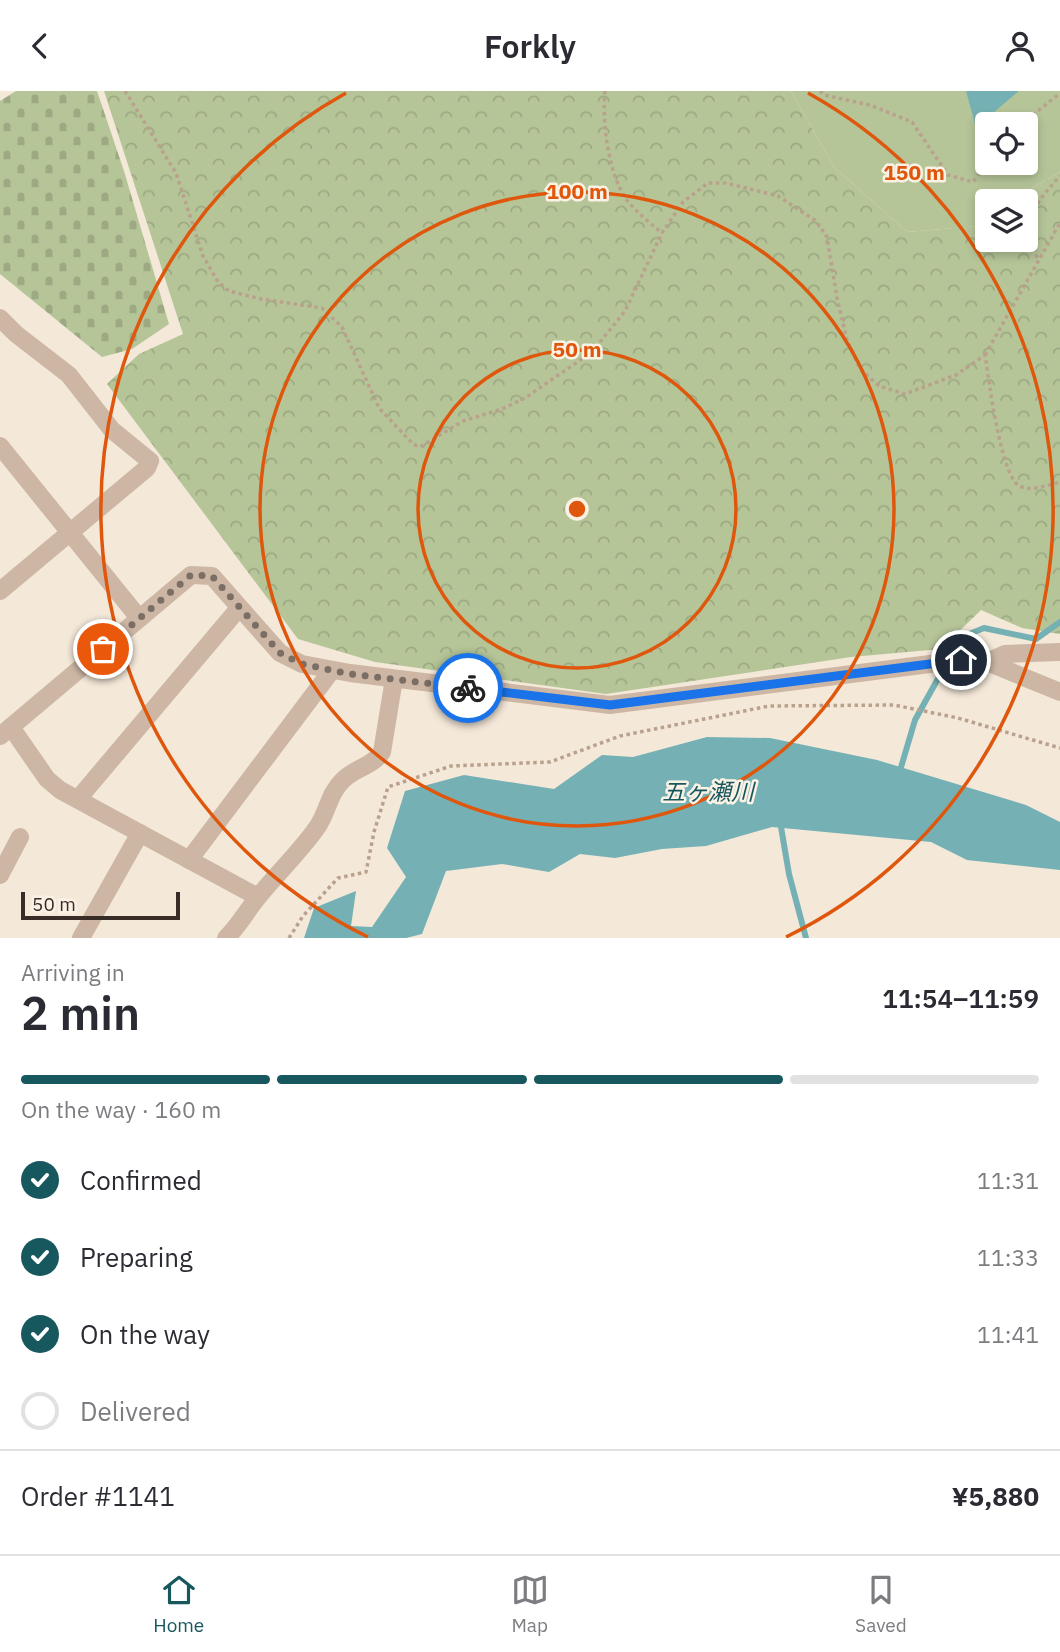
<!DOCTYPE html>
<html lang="en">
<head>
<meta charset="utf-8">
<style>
	:root { --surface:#fff; --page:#f2f2f3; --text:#2b2b33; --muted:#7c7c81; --line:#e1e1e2; --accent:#17585e }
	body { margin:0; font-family:"IBM Plex Sans","Noto Sans JP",sans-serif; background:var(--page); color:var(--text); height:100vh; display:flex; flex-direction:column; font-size:26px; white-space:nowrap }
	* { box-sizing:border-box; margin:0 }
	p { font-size:23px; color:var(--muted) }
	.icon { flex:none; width:38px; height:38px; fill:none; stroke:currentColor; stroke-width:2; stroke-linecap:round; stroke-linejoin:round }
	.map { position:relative; height:847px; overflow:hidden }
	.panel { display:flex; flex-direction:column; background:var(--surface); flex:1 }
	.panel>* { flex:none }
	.buttons { position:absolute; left:975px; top:21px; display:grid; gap:14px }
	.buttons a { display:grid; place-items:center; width:63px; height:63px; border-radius:7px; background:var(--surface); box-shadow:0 4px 10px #0003; font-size:35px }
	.scale { position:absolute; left:21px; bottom:18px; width:159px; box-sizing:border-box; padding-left:7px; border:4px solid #382c26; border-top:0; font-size:19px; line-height:24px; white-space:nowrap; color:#382c26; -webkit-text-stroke:5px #fbf2e6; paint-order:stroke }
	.pin { position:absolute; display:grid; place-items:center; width:60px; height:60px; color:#fff; margin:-30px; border:4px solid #fff; border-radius:50%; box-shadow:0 2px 7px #0007 }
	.courier { position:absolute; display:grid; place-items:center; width:70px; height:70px; margin:-35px; border:5px solid #1a73e8; border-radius:50%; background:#fff; color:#222; box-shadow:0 2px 9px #0007 }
	.headline em { font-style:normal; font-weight:600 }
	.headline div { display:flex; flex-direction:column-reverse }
	.headline { display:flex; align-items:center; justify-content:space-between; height:119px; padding:0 21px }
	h1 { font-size:46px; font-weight:600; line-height:52px }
	.bar { display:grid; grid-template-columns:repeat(4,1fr); gap:10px 7px; align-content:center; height:84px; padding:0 21px }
	.bar i { height:9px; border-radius:5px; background:var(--line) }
	.bar .selected { background:var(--accent) }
	.bar p { grid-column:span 4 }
	.line { display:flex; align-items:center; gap:18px; padding:0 21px; border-top:2px solid var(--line) }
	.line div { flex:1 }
	ol { padding:0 21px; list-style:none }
	li { display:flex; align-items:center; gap:21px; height:77px }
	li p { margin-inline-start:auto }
	li .icon { padding:7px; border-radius:50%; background:var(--accent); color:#fff; stroke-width:4 }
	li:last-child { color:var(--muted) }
	li i { width:38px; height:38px; border:4px solid var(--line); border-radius:50% }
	header { display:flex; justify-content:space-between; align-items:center; height:91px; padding:0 21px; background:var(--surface); font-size:32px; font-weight:600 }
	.dock { display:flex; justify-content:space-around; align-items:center; height:98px; border-top:2px solid var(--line); background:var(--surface); font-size:19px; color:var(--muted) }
	.dock a { display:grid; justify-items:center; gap:4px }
	.dock .selected { color:var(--accent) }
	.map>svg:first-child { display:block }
	.green { fill:#b5c598; fill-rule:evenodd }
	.forest { fill:url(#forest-crowns) }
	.cemetery { fill:url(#cemetery-stones) }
	.water { fill:#75b1b4 }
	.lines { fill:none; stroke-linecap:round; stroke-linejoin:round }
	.stream { stroke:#75b1b4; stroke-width:6 }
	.path { stroke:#b9a18e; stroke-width:3.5; stroke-dasharray:3.5 3.5; stroke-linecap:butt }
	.minor { stroke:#cdb7a4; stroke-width:18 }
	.done { stroke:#7a6e65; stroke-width:7; stroke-dasharray:0 12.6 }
	.route { stroke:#1a73e8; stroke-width:9 }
	.ring { fill:none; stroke:#df570d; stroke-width:3.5 }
	.labels { text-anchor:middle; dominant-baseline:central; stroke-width:5; stroke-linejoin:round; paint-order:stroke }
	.water-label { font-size:23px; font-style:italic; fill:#17585e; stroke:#fbf2e6 }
	.centre { fill:#df570d; stroke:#fbf2e6; stroke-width:3.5 }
	.ring-label { font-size:21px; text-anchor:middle; font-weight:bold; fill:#df570d; stroke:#fbf2e6; stroke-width:5; stroke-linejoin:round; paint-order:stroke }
</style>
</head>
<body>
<header><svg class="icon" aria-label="back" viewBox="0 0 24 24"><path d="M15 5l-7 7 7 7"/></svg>Forkly<svg class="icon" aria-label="person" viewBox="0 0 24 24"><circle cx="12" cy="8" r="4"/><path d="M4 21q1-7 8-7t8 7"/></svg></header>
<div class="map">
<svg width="1060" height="847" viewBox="0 0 1060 847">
	<defs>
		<pattern id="forest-crowns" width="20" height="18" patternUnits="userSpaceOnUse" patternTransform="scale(1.75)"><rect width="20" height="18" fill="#b5c598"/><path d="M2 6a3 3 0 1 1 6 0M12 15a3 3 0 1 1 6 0" fill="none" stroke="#9ca983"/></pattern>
		<pattern id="cemetery-stones" width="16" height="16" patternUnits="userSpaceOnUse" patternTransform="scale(1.75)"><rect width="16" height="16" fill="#b5c598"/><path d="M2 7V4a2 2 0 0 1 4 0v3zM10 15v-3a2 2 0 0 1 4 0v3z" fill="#9ca983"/></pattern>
	</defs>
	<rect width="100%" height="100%" fill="#f4e8d9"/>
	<!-- green -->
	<path class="green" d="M 791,0 L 1060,0 L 1060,81 L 1009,110 L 987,110 L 987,128 L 979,135 L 907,141 L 834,76 ZM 987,33 L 1026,33 L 1026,72 L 987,72 Z"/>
	<!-- forest -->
	<polygon class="forest" points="104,0 791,0 834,76 907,141 978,135 987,128 987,149 1026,149 1026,110 1009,110 1060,81 1060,543 1022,537 981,519 941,558 851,566 606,603 375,571 298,548 107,293 139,263 183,243"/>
	<!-- cemetery -->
	<polygon class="cemetery" points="16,0 97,0 124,80 169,233 132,258 102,266 0,183 0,10"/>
	<!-- water -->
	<g class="water">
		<polygon points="966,0 1019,0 980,33 975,33"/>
		<polygon points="707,646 770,647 877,669 1026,714 1060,731 1060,779 967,769 931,751 772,736 706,755 662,758 615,767 580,763 549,781 502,773 446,780 422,843 406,847 304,847 314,817 356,800 351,835 372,836 406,786 387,757 405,700 464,684 554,698 602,664 633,666"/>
	</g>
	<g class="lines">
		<!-- stream -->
		<g class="stream">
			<polyline points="951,566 962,546 984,537 1036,548 1060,531"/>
			<polyline points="899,683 915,629 945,575"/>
			<polyline points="783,730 781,736 789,783 806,847"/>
		</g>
		<!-- path -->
		<g class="path">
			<path d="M 125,0 L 176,82 L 203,165 L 218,191 L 229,200 L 261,208 L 322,217 L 342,236 L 379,317 L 413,353 L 420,356 L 463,330 L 502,318 L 525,307 L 592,261 L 625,220 L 662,142 L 683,111 L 708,92 L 726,92 L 778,105 L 816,130 L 827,146 L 837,207 L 847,249 L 860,278 L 879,295 L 905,303 L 956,284 L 985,264 C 989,288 1000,381 1018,394 C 1030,402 1047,394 1060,391"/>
			<path d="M 605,0 C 602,30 608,82 626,108 C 636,121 650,132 662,142"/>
			<polyline points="820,0 824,4 870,14 912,31 948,84 973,91 987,72"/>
			<polyline points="1022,33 1060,2"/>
			<path d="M 1037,167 C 1027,124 1030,118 1060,85"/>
			<polyline points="985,264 1060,132"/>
			<polyline points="289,847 303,825 338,787 366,781 374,741 388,696 451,675 550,671 620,645 769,615 894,614 958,627 1060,657"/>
		</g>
		<!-- minor -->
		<g class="minor">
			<polyline points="0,227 16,243 69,284 112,339 150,370 147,377 0,500"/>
			<polyline points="0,355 139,527"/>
			<polyline points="987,571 1060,601"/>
			<polyline points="11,636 47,688 60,699 258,806"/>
			<polyline points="0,645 191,484 212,485 280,562 302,573 350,582 610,614 961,569 987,571 1005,563 1060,561"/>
			<polyline points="78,708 239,517"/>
			<polyline points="189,769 332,579"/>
			<polyline points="0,784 20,746"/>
			<polyline points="81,847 140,742"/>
			<path d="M 226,847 C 239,835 247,819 259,805 C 278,781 301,760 318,735 C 328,720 329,702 343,689 C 355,677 373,675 382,661 L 394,588"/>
		</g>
	</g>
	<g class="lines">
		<!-- done -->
		<polyline class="done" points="103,558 191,484 212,485 280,562 302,573 350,583 468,597"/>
		<!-- route -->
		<polyline class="route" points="468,597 610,614 961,569"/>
	</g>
	<!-- distance rings -->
	<g class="ring">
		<circle cx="577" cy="418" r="159"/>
		<circle cx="577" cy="418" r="317"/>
		<path d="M368 846A476 476 0 0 1 346 2M808 2A476 476 0 0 1 786 846"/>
	</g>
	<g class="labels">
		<!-- water labels -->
		<g class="water-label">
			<text x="708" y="700">五ヶ瀬川</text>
		</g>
	</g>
	<circle cx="577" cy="418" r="10" class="centre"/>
	<g class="ring-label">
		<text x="914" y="89">150 m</text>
		<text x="577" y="108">100 m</text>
		<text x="577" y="266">50 m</text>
	</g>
</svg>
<div class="buttons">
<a><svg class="icon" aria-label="locate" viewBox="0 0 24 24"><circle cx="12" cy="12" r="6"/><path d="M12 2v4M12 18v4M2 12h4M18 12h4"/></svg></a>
<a><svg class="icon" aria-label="layers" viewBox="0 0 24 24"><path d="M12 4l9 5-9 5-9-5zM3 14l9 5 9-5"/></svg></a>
</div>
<div class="scale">50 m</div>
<div class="pin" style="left:103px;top:558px;background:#ea580c"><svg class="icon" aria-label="bag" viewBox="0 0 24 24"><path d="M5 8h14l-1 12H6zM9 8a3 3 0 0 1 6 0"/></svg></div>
<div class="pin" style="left:961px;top:569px;background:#1f2937"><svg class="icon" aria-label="home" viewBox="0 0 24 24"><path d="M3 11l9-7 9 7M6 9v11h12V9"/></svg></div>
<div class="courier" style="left:468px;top:597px"><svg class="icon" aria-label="bike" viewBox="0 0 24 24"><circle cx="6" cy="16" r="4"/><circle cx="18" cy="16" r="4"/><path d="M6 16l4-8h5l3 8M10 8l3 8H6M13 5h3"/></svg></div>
</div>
<section class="panel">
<div class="headline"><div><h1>2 min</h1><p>Arriving in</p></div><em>11:54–11:59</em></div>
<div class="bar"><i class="selected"></i><i class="selected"></i><i class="selected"></i><i></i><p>On the way · 160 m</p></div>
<ol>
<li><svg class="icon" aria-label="check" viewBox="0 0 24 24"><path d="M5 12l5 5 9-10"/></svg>Confirmed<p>11:31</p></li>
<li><svg class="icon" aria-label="check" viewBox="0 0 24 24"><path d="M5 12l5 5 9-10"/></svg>Preparing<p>11:33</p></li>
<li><svg class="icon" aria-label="check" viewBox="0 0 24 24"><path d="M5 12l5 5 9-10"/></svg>On the way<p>11:41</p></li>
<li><i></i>Delivered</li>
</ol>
<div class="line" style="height:91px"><div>Order #1141</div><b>¥5,880</b></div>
</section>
<nav class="dock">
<a class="selected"><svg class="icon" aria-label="home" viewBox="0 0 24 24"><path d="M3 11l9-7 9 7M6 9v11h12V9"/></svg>Home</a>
<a><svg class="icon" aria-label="map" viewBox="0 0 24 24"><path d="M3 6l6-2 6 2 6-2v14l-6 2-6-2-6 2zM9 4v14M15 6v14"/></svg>Map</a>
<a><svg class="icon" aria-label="saved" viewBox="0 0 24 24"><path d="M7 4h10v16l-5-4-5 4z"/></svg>Saved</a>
</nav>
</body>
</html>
